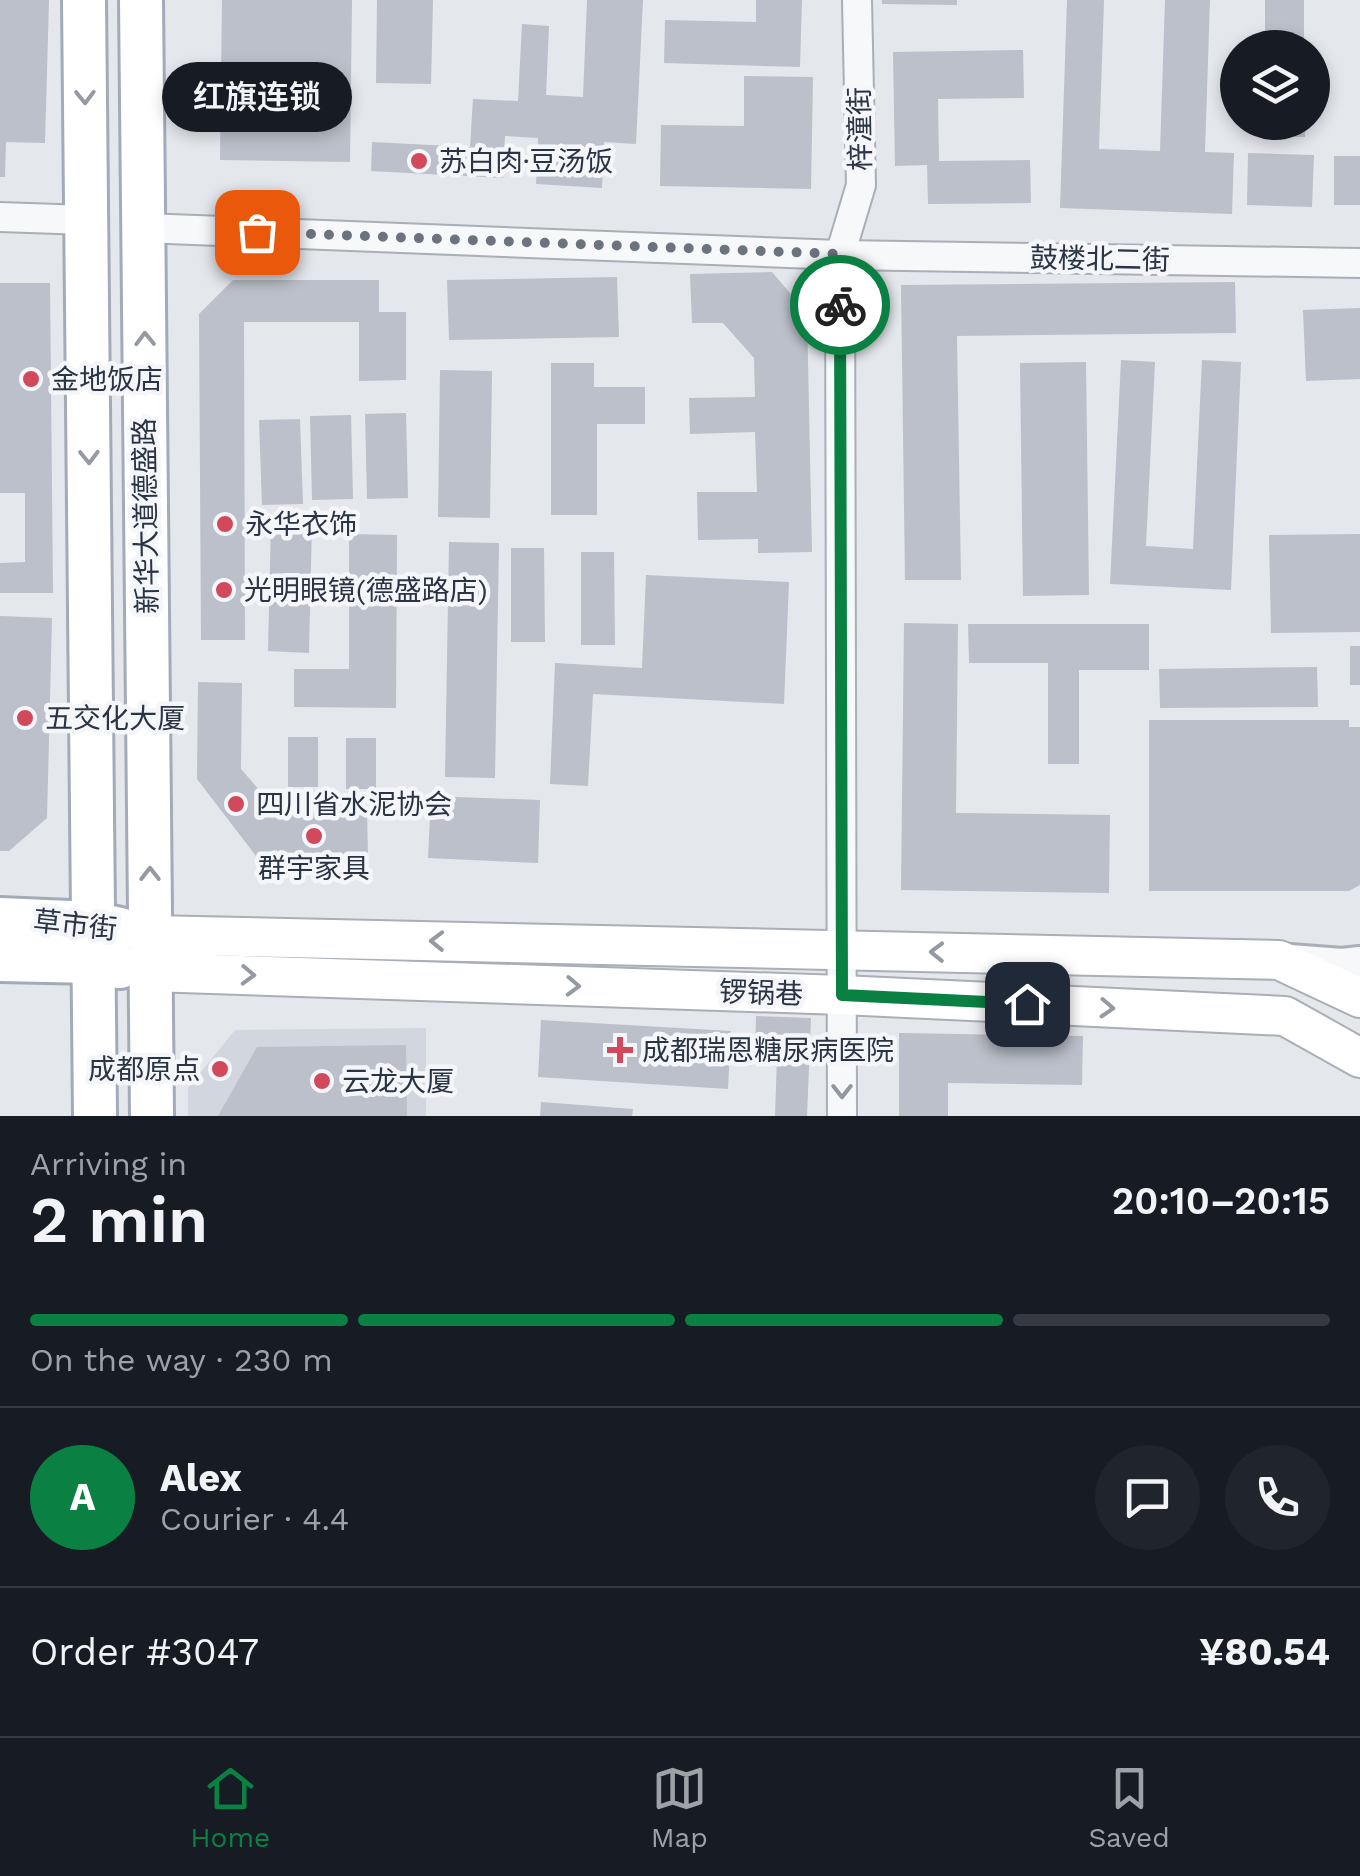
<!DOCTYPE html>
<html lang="en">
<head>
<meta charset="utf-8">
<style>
	:root { --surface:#171b24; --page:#20242c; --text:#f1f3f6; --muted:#9ea1a6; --line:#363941; --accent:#0b8043 }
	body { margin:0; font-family:"Work Sans","Noto Sans SC",sans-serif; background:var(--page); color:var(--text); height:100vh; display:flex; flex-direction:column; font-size:38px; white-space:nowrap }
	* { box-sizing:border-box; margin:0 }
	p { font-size:32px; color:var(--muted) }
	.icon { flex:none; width:55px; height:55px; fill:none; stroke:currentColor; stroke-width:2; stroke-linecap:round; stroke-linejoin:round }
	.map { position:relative; height:1116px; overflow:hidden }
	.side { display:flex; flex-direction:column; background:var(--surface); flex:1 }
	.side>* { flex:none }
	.tools { position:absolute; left:1220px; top:30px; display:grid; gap:20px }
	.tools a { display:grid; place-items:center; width:110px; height:110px; border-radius:50%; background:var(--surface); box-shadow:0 5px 15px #0003; font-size:50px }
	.pin { position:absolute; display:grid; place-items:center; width:85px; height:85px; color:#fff; margin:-42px; border-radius:20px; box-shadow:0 5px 15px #0006 }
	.courier { position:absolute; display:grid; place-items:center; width:100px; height:100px; margin:-50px; border:8px solid #0b8043; border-radius:50%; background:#fff; color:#222; box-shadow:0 2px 12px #0007 }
	.bubble { position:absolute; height:70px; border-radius:35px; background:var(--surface); box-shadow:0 5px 15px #0003; font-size:32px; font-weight:600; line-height:70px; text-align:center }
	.headline em { font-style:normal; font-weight:600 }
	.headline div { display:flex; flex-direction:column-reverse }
	.headline { display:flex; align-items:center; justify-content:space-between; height:170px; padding:0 30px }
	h1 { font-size:65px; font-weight:600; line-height:75px }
	.bar { display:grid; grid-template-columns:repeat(4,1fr); gap:15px 10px; align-content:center; height:120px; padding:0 30px }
	.bar i { height:12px; border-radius:8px; background:var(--line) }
	.bar .on { background:var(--accent) }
	.bar p { grid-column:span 4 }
	.line { display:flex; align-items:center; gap:25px; padding:0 30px; border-top:2px solid var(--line) }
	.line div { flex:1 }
	.round { display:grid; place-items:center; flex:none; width:105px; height:105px; border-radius:52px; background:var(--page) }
	.tabs { display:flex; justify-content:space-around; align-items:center; height:140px; border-top:2px solid var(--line); background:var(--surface); font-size:28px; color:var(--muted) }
	.tabs a { display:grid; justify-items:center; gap:5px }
	.tabs .on { color:var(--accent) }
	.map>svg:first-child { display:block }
	.built { fill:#d2d6de }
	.building { fill:#bbc0ca }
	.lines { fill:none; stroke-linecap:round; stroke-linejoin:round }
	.minor-casing { stroke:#a9aeb7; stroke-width:32 }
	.tertiary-casing { stroke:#a9aeb7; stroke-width:38 }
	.secondary-casing { stroke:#a9aeb7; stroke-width:42 }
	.primary-casing { stroke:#a3abb8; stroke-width:48 }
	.minor { stroke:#f7f8fa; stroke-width:28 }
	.tertiary { stroke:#f7f8fa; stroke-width:32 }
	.secondary { stroke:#fff; stroke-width:38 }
	.primary { stroke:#fff; stroke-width:42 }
	.oneway { stroke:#959aa2 }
	.oneway2 { stroke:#9196a0 }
	.done { stroke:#6c737f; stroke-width:10; stroke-dasharray:0 18 }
	.route { stroke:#0b8043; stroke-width:12 }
	.poi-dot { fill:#d1495b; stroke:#f4f6f9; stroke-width:4 }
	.labels { text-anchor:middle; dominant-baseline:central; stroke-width:9; stroke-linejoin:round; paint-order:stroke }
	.street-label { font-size:28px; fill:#2b3445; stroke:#f4f6f9 }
	.poi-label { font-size:28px; fill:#2b3445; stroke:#f4f6f9; text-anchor:start }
</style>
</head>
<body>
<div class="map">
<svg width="1360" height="1116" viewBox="0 0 1360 1116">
	<rect width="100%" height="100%" fill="#e4e7ec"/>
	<!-- built -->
	<polygon class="built" points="426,1028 426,1116 188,1116 188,1088 235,1030"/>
	<!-- building -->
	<g class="building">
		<polygon points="0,0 49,0 45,143 6,142 5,177 0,177"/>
		<polygon points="222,0 352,0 350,162 220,160"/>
		<polygon points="377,0 433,0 431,84 376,83"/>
		<polygon points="587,0 643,0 636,144 604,142 602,188 536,184 538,138 505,136 503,178 371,171 372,142 470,147 473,99 518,101 522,24 549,26 546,95 583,97"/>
		<polygon points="756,0 802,0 800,67 664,63 665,20 756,22"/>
		<polygon points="882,0 957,0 957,5 882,4"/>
		<polygon points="1067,0 1104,0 1099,149 1160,151 1165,0 1210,0 1205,152 1234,153 1232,214 1060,208"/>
		<rect x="1265" y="0" width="39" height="48"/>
		<polygon points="1023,50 1024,98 938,99 939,161 1030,160 1031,203 928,204 927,165 895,166 893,52"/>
		<polygon points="744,76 813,77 811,189 660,186 661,125 744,126"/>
		<rect x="1261" y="122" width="44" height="15"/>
		<polygon points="1248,153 1314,155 1312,207 1247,205"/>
		<rect x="1334" y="156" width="26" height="49"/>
		<polygon points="772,272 807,313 812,552 758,553 758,539 698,540 697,492 757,492 755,432 690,434 689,398 755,397 754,358 723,323 692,323 690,274"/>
		<polygon points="617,277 619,337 449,340 447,280"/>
		<polygon points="233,280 379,280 379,312 406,312 406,380 359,381 359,322 244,322 245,640 201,640 199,314"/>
		<polygon points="1235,282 1236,333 957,336 961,580 905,580 901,285"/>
		<polygon points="0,283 50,283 53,593 0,593 0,563 25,562 25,493 0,493"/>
		<polygon points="1360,308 1360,379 1306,381 1303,310"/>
		<polygon points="1121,360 1155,362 1146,546 1193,549 1202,360 1241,362 1231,590 1110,584"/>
		<polygon points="1086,362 1089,595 1023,596 1020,363"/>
		<polygon points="551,363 594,363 594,387 645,387 645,424 597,424 597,515 551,515"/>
		<polygon points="440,370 492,371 490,518 438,517"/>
		<polygon points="406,413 408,498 367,499 365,414"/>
		<polygon points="351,415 353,499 312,500 310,416"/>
		<polygon points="300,419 303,504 262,505 259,420"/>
		<polygon points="271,522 312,523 309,653 268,651"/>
		<polygon points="349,534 397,535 396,708 294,707 294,669 349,669"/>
		<polygon points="1360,534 1360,632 1271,633 1269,535"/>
		<polygon points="449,542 499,543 495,778 445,777"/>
		<polygon points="511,548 544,548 545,642 511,642"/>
		<polygon points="581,552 614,552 615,645 581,645"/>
		<polygon points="646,575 789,582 784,704 593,694 588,786 550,784 555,663 642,668"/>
		<polygon points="0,616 52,618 47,818 9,851 0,851"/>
		<polygon points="904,623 958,624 956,813 1110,815 1109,893 901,890"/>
		<polygon points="968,624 1149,624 1149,670 1079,670 1079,764 1048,764 1048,663 969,663"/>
		<rect x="1350" y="646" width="10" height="39"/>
		<polygon points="1317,667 1318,707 1160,708 1159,669"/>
		<polygon points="198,682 242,683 241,769 280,814 367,811 368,856 259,860 197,779"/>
		<polygon points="1149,720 1349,720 1349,727 1360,727 1360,885 1349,891 1149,891"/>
		<rect x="288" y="737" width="30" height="50"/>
		<rect x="346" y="738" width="30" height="51"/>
		<polygon points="431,796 540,800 538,863 428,858"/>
		<polygon points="756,1016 811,1018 807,1116 775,1116 777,1056 755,1055"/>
		<polygon points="541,1020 731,1031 728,1089 538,1077"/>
		<polygon points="899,1033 1083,1036 1082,1085 948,1083 948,1116 899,1116"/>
		<polygon points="406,1045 407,1116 218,1116 257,1047"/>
		<polygon points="541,1102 633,1109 632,1116 540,1116"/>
	</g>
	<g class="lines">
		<defs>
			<g id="minor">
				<polyline points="0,217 86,220"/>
				<polyline points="143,228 840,255 1360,263"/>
				<polyline points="842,1116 840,255 861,185 857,0"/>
			</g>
			<polyline id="tertiary" points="1290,961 1342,965 1360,963"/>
			<g id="secondary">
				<polyline points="150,935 1279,960 1360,998"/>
				<polyline points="151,972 842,995 1285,1016 1360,1058"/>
			</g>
			<g id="primary">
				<polyline points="84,0 95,1116"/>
				<polyline points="141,0 152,1116"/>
				<polyline points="0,919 93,923 120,929"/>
				<polyline points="0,960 93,962 120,967"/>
			</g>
		</defs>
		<!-- minor casing -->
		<use href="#minor" class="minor-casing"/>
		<!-- tertiary casing -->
		<use href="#tertiary" class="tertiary-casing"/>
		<!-- secondary casing -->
		<use href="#secondary" class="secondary-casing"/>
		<!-- primary casing -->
		<use href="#primary" class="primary-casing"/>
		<!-- minor -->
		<use href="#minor" class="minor"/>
		<!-- tertiary -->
		<use href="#tertiary" class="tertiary"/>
		<!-- secondary -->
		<use href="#secondary" class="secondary"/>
		<!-- primary -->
		<use href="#primary" class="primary"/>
	</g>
	<!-- one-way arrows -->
	<defs><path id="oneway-chevron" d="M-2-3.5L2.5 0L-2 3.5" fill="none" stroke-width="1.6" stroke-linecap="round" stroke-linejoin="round" transform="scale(2.5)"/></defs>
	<g class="oneway">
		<use href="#oneway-chevron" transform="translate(85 97) rotate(89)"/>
		<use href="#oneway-chevron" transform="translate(145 339) rotate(-91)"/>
		<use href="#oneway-chevron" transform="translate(89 457) rotate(89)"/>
		<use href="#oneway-chevron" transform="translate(150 874) rotate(-90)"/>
		<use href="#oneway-chevron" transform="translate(437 941) rotate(-179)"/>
		<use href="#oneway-chevron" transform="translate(937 952) rotate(-179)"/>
		<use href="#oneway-chevron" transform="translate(248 975) rotate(2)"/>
		<use href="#oneway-chevron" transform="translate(573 986) rotate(2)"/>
		<use href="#oneway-chevron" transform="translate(1107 1008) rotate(3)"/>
	</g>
	<use class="oneway2" href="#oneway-chevron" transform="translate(842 1091) rotate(90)"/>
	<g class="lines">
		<!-- done -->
		<polyline class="done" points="257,232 840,254 840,305"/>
		<!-- route -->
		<polyline class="route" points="840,305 842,995 1027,1004"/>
	</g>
	<!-- markers -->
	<g class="poi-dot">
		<circle cx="419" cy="161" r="10"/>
		<circle cx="31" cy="379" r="10"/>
		<circle cx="225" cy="524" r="10"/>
		<circle cx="224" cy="590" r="10"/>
		<circle cx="25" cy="718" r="10"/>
		<circle cx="236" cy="804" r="10"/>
		<circle cx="314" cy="836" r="10"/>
		<path d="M615 1035h10v10h10v10h-10v10h-10v-10h-10v-10h10z"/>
		<circle cx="220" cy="1069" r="10"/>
		<circle cx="322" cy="1081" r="10"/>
	</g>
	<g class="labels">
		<!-- street labels -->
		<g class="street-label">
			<text transform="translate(860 129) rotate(-91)">梓潼街</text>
			<text transform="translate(1100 259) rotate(1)">鼓楼北二街</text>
			<text transform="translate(146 516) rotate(-91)">新华大道德盛路</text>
			<text transform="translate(75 925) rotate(6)">草市街</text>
			<text transform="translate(761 993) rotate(2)">锣锅巷</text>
		</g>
		<!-- poi labels -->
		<g class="poi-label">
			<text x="439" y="161">苏白肉·豆汤饭</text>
			<text x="51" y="379">金地饭店</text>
			<text x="245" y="524">永华衣饰</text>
			<text x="244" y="590">光明眼镜(德盛路店)</text>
			<text x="45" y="718">五交化大厦</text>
			<text x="256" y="804">四川省水泥协会</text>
			<text x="314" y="868" text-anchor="middle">群宇家具</text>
			<text x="642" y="1050">成都瑞恩糖尿病医院</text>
			<text x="200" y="1069" text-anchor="end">成都原点</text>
			<text x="342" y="1081">云龙大厦</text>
		</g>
	</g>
</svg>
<div class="tools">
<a><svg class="icon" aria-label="layers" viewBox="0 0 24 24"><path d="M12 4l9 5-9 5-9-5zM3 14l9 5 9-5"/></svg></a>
</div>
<div class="pin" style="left:257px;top:232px;background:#ea580c"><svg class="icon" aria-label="bag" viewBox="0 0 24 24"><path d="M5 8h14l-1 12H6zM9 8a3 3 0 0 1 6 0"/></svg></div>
<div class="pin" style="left:1027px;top:1004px;background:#1f2937"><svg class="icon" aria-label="home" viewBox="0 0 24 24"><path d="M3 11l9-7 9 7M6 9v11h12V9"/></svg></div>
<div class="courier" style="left:840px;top:305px"><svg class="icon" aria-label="bike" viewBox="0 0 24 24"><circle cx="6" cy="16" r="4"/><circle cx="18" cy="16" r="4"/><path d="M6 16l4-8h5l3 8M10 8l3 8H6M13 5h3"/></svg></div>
<div class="bubble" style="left:162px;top:62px;width:190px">红旗连锁</div>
</div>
<section class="side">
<div class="headline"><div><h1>2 min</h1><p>Arriving in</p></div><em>20:10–20:15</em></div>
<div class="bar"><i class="on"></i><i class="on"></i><i class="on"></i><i></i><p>On the way · 230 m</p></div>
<div class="line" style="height:180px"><b class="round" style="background:var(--accent);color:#fff">A</b><div><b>Alex</b><p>Courier · 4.4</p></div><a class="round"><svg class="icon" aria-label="chat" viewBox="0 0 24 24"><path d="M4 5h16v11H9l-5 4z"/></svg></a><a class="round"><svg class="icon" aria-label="phone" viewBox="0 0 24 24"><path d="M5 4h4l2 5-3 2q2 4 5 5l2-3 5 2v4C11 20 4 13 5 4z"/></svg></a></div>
<div class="line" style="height:130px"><div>Order #3047</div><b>¥80.54</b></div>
</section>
<nav class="tabs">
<a class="on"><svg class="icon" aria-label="home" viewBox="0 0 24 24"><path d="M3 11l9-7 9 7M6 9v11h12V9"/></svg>Home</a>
<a><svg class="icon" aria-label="map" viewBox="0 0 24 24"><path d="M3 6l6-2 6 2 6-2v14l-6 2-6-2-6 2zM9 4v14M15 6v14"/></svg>Map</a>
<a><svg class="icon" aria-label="saved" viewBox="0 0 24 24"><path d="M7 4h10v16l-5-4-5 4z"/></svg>Saved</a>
</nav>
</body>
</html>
